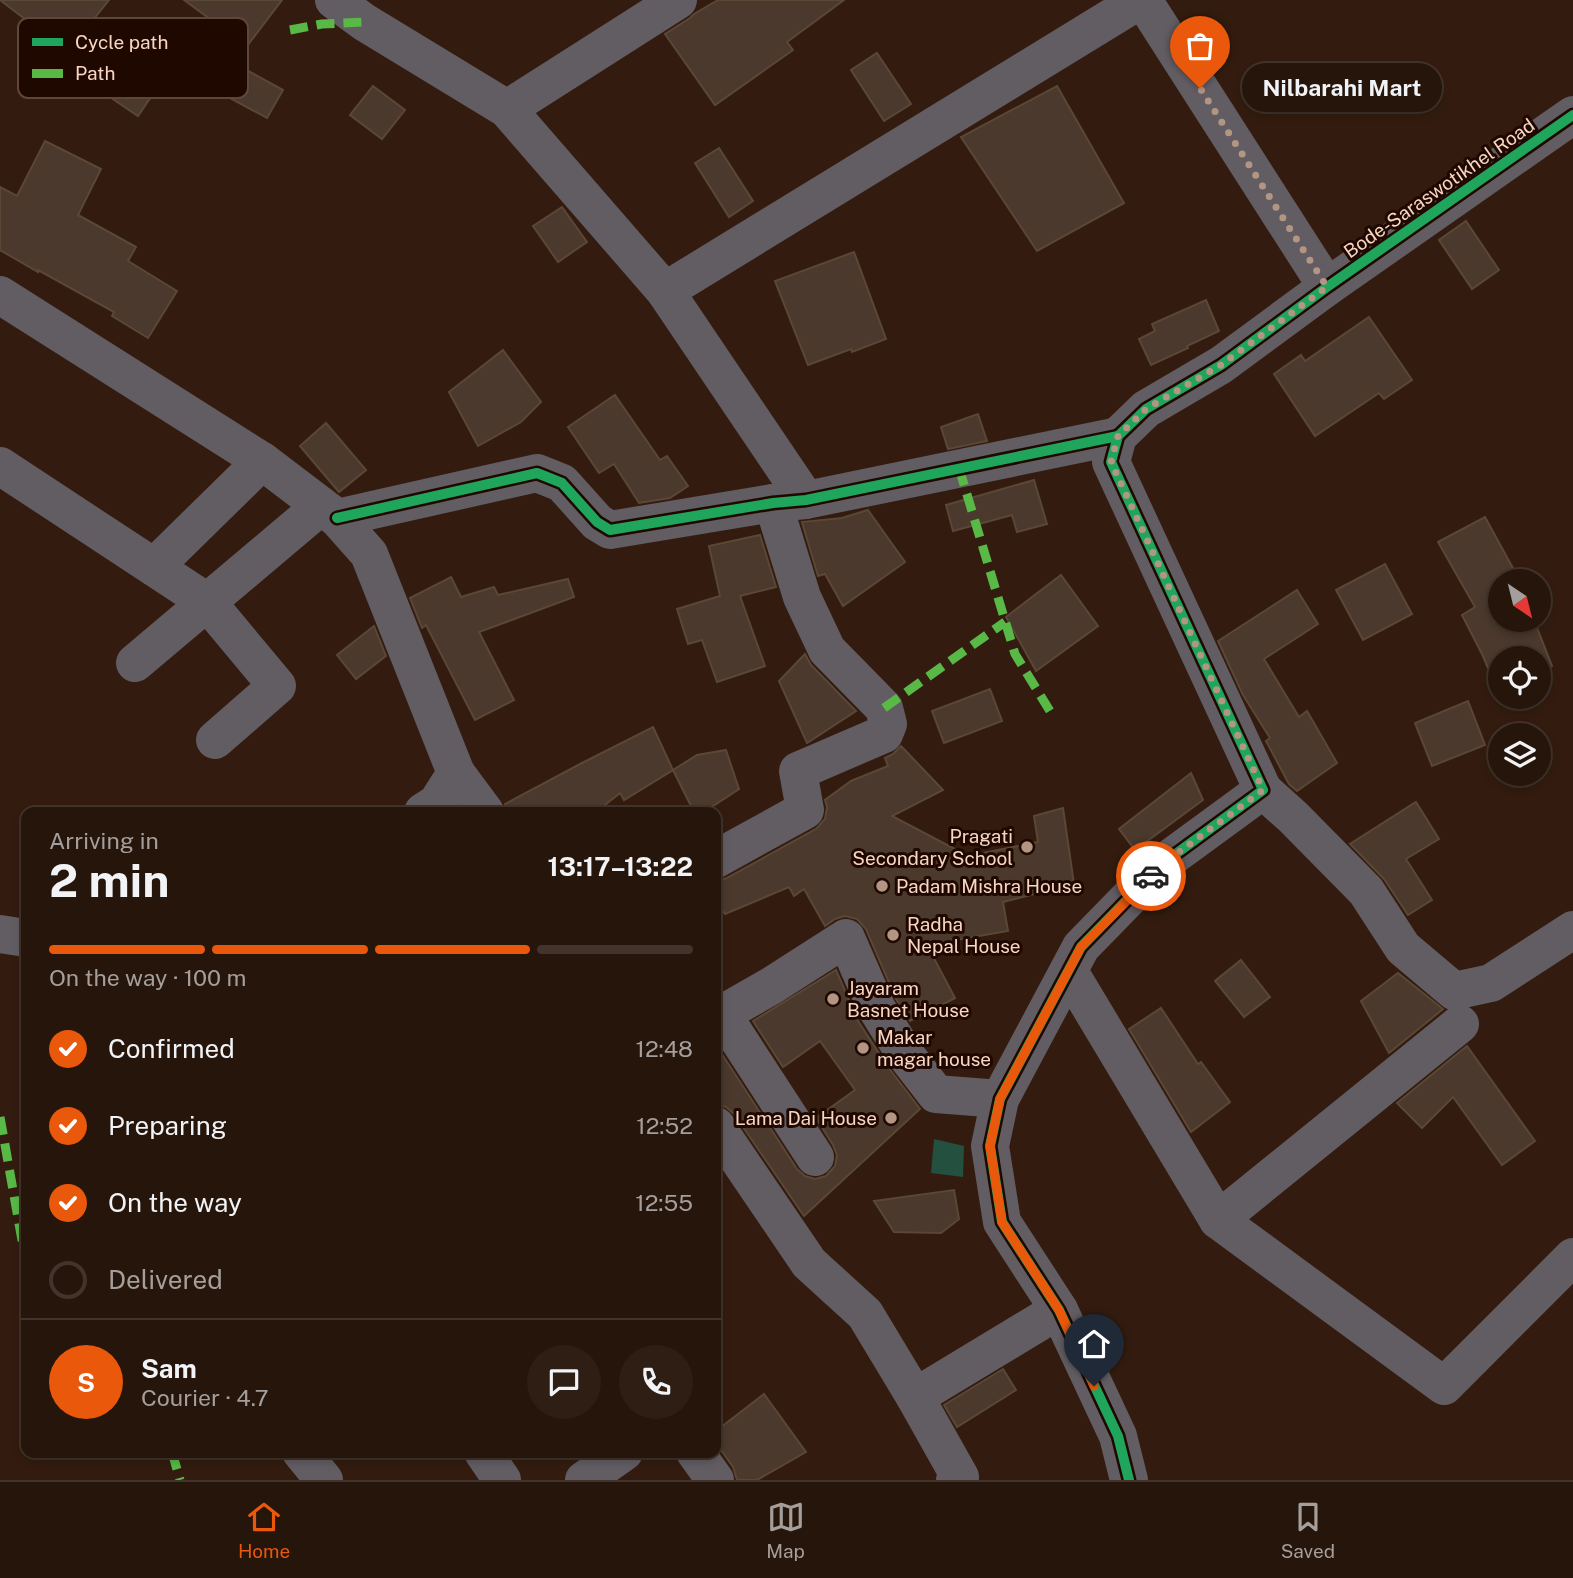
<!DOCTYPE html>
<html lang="en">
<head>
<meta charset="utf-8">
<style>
	:root { --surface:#26150b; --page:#2e1e14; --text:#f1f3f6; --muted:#a49f9d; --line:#42342c; --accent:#ea580c }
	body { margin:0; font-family:"Public Sans",sans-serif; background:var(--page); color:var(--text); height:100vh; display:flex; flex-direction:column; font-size:26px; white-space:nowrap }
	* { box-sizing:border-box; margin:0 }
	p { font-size:23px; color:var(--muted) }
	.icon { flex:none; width:38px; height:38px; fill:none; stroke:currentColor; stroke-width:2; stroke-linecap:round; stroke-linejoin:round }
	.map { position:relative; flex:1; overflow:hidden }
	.side { position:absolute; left:21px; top:807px; width:700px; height:651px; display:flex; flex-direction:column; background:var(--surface); border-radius:14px; box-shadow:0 4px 10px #0003,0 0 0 2px var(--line) }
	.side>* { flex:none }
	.needle { width:46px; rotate:145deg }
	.buttons { position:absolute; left:1488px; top:569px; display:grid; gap:14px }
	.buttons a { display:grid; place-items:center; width:63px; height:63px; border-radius:50%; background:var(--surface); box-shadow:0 4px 10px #0003,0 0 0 2px var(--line); font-size:35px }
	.pin { position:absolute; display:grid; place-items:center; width:60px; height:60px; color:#fff; margin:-72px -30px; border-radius:50% 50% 50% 0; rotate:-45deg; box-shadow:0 0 7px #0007 }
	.pin .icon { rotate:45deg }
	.courier { position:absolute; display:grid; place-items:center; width:70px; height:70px; margin:-35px; border:5px solid #ea580c; border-radius:50%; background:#fff; color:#222; box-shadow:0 2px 9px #0007 }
	.bubble { position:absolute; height:49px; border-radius:24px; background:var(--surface); box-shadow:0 4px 10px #0003,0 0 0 2px var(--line); font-size:23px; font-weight:700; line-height:49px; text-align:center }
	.overview em { font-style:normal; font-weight:700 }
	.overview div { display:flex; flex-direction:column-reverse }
	.overview { display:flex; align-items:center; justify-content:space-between; height:119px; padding:0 28px }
	h1 { font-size:46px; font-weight:700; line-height:52px }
	.bar { display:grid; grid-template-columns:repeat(4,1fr); gap:10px 7px; align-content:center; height:84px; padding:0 28px }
	.bar i { height:9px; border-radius:5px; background:var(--line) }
	.bar .active { background:var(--accent) }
	.bar p { grid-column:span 4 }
	.line { display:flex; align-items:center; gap:18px; padding:0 28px; border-top:2px solid var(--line) }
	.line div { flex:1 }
	.round { display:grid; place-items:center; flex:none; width:74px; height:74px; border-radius:37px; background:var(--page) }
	ol { padding:0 28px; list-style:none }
	li { display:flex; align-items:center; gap:21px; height:77px }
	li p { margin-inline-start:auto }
	li .icon { padding:7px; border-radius:50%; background:var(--accent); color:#fff; stroke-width:4 }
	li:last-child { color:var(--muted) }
	li i { width:38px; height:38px; border:4px solid var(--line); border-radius:50% }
	.menu { display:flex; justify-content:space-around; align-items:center; height:98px; border-top:2px solid var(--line); background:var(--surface); font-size:19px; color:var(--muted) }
	.menu a { display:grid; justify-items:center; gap:4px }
	.menu .active { color:var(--accent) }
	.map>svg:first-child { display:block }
	.water { fill:#245040 }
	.building { fill:#4a392c; stroke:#5a4736; stroke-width:2 }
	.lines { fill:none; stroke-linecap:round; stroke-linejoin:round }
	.minor { stroke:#625d63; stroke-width:38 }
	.quiet { stroke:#58b947; stroke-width:9; stroke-dasharray:18 9; stroke-linecap:butt }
	.cycleway-casing { stroke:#1f0800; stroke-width:15 }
	.cycleway { stroke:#20a55d; stroke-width:10 }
	.done { stroke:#b39584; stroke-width:7; stroke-dasharray:0 12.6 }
	.route { stroke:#ea580c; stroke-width:9 }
	.poi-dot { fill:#b39584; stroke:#1f0800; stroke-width:2.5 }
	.labels { text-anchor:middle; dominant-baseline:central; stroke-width:6; stroke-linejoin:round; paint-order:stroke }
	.street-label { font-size:19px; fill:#f8d6c3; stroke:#1f0800 }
	.poi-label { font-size:19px; fill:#f8d6c3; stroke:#1f0800; text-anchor:start }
	.key { fill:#1f0800; stroke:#60463a; stroke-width:2 }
	.key-label { font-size:19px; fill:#f8d6c3 }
</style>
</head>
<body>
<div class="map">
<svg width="1573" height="1480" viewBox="0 0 1573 1480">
	<rect width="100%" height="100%" fill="#331c0f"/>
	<!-- water -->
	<polygon class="water" points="934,1139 964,1146 963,1177 931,1173"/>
	<!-- building -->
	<g class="building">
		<polygon points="0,0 109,0 89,25 115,46 163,79 138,116 79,76 76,80 24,38 34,26"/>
		<polygon points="184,0 282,0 247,46"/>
		<polygon points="718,0 844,0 787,42 793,50 715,105 665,34 690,18 694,14"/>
		<polygon points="877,53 911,104 884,121 851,70"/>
		<polygon points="232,62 283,90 267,118 217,91"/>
		<polygon points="373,86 405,110 382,139 350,115"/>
		<polygon points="1057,86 1124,203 1037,251 961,137"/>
		<polygon points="45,141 101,169 78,215 136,247 128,261 177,291 148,338 112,316 114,312 38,270 38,272 0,250 0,187 17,196"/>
		<polygon points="719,148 753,201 729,217 695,163"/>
		<polygon points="562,207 587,242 558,262 533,226"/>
		<polygon points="1466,221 1499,270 1472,289 1439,240"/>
		<polygon points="854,252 886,339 852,352 851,349 808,365 775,281"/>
		<polygon points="1206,300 1219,331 1187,346 1188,348 1151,365 1139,339 1155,331 1152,324"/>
		<polygon points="1369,317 1412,380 1384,399 1379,393 1315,436 1274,374 1301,355 1305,361"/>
		<polygon points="503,350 541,402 521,422 478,446 449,392"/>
		<polygon points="615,395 660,460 667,456 688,486 670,498 639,503 614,464 599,473 568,427"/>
		<polygon points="978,414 987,441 948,449 941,427"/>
		<polygon points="326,423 366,470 339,492 300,446"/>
		<polygon points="1034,480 1047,524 1017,532 1012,515 953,531 946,505"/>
		<polygon points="868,510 905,562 843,606 825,574 818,576 802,522 842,518"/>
		<polygon points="1485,517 1520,581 1500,581 1500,620 1534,620 1552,666 1538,672 1538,658 1500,658 1500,687 1496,688 1483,656 1462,615 1475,607 1438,542"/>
		<polygon points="760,535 776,587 740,596 765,666 717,682 702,640 688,644 677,609 720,596 709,546"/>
		<polygon points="1385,564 1412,614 1363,640 1336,590"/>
		<polygon points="1061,575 1098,626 1036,671 1006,617"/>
		<polygon points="451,577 461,597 494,587 498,595 568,579 574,597 479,632 514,700 475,720 426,625 422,628 410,598"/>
		<polygon points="1297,590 1318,624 1264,659 1299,717 1307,711 1337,763 1297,791 1289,784 1266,741 1270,738 1243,695 1218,641"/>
		<polygon points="374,626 386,656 356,679 337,655"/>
		<polygon points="805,654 811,665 856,711 807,743 779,681"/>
		<polygon points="990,689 1002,721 944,743 932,711"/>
		<polygon points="1468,701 1485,745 1432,766 1415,723"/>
		<polygon points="653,727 673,770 624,800 620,793 596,812 506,812 505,804 582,763"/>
		<polygon points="901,746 943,790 892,816 968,856 1038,842 1034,816 1063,808 1074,884 1003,902 1008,931 927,945 955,998 910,1021 896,999 866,929 857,919 845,916 835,919 825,926 804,889 794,896 789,887 725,914 716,901 716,881 727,878 816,829 825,819 827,807 825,800 851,781 888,766 885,758 893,754"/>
		<polygon points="726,750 739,789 704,812 694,812 673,770 697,755"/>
		<polygon points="1191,773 1203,800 1135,850 1119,829"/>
		<polygon points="1416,802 1439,839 1406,859 1432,900 1408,915 1384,879 1350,844"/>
		<polygon points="1241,960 1270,997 1244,1017 1215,981"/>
		<polygon points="836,970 858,1021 888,1067 920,1109 804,1216 734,1114 726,1107 719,1105 716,1100 716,1045 797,1169 805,1176 815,1179 826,1176 835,1166 837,1155 833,1145 816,1118 855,1090 820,1041 783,1067 753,1021"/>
		<polygon points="1398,973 1443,1009 1389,1053 1361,1001"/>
		<polygon points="1161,1008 1198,1064 1201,1062 1230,1102 1191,1132 1129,1029"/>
		<polygon points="1467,1046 1535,1141 1502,1165 1453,1097 1422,1128 1397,1103"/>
		<polygon points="954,1190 959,1219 941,1233 894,1232 874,1201"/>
		<polygon points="1003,1369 1016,1390 957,1427 944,1405"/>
		<polygon points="764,1394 806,1452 757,1480 737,1480 733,1467 716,1443 716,1431"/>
	</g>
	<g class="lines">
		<!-- minor -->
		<g class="minor">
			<polyline points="334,0 364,22 507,109 665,291 806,500"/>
			<polyline points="1143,0 1327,287"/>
			<polyline points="507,109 678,0"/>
			<polyline points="665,291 1140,0"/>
			<polyline points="0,295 262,461 337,518 369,554 456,773 437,803 423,812"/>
			<polyline points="0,466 207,602 277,686 215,740"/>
			<polyline points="337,518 537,473 562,483 597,522 610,530 773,503 806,500 1118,436"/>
			<polyline points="154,567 262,461"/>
			<polyline points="135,663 321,506"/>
			<polyline points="456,773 485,812"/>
			<polyline points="1263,790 1293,817 1366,891 1403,948 1454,991 1491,983 1573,930"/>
			<polyline points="716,859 805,810 798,771 884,734 888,724 884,708 827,650 802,597 773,503"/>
			<polyline points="0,934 26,938"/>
			<polyline points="1073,978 1218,1220 1444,1386 1573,1257"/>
			<polyline points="716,1126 809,1263 865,1314 915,1397 1059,1310"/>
			<polyline points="815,1157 722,1014 771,986 846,938 877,1009 905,1054 936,1094 1000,1099"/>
			<polyline points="1218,1220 1460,1024"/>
			<polyline points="915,1397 960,1477 955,1480"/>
			<polyline points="301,1452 324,1480"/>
			<polyline points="483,1452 502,1480"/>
			<polyline points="695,1452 715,1480"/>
			<polyline points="584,1480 624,1452"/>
			<polyline points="1129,1480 1118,1436 1059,1310 1002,1222 990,1146 1000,1099 1081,947 1162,864 1263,790 1111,462 1118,436 1146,409 1221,365 1327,287 1573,115"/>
		</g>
		<!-- quiet -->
		<g class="quiet">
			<polyline points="290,30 322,24 364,22"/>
			<polyline points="959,468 1015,654 1053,716"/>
			<polyline points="884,708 1005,622"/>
			<polyline points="0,1117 23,1246 26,1250"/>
			<polyline points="172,1452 180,1480"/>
		</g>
		<defs>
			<g id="cycleway">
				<polyline points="337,518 537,473 562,483 597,522 610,530 773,503 806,500 1118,436"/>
				<polyline points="1129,1480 1118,1436 1059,1310 1002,1222 990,1146 1000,1099 1081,947 1162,864 1263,790 1111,462 1118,436 1146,409 1221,365 1327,287 1573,115"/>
			</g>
		</defs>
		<!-- cycleway casing -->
		<use href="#cycleway" class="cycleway-casing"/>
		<!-- cycleway -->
		<use href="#cycleway" class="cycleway"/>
	</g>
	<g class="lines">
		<!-- done -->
		<polyline class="done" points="1151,876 1163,864 1263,790 1111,462 1118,436 1146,409 1221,365 1327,287 1200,88"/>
		<!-- route -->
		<polyline class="route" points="1094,1386 1059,1310 1002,1222 990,1146 1000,1099 1081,947 1151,876"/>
	</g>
	<!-- markers -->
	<g class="poi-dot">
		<circle cx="1027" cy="847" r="7"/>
		<circle cx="882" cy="886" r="7"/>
		<circle cx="893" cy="935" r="7"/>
		<circle cx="833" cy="999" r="7"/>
		<circle cx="863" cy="1048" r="7"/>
		<circle cx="891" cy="1118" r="7"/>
	</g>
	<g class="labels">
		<!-- street labels -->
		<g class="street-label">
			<text transform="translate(1439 188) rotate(-35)">Bode-Saraswotikhel Road</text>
		</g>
		<!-- poi labels -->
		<g class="poi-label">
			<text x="1013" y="836" text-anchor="end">Pragati<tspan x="1013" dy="22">Secondary School</tspan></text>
			<text x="896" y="886">Padam Mishra House</text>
			<text x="907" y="924">Radha<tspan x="907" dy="22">Nepal House</tspan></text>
			<text x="847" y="988">Jayaram<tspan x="847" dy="22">Basnet House</tspan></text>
			<text x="877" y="1037">Makar<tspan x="877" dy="22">magar house</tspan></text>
			<text x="877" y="1118" text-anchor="end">Lama Dai House</text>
		</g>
	</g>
	<!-- legend -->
	<rect x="18" y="18" width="230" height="80" rx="10" class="key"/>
	<rect x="32" y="38" width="31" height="8" fill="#20a55d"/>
	<rect x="32" y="69" width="31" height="9" fill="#58b947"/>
	<g class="key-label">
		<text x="75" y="49">Cycle path</text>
		<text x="75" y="80">Path</text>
	</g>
</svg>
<div class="buttons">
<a><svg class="needle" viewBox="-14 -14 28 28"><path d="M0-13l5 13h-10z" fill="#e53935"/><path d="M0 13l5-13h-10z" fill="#a49f9d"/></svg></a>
<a><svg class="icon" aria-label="locate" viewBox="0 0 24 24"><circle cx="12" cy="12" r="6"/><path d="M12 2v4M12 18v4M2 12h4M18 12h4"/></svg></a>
<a><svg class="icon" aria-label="layers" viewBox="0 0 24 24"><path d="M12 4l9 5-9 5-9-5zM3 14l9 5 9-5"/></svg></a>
</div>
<div class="pin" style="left:1200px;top:88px;background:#ea580c"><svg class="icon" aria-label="bag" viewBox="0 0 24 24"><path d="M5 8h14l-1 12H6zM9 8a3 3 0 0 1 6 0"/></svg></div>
<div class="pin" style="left:1094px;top:1386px;background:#1f2937"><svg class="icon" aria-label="home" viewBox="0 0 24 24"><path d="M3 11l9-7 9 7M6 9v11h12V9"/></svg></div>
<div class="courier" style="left:1151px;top:876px"><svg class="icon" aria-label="car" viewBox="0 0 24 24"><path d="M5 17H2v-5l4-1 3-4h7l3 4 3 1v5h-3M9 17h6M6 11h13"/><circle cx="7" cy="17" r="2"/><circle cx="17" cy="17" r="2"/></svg></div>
<div class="bubble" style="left:1242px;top:63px;width:200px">Nilbarahi Mart</div>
<section class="side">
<div class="overview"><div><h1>2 min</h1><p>Arriving in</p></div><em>13:17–13:22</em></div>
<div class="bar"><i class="active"></i><i class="active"></i><i class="active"></i><i></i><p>On the way · 100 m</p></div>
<ol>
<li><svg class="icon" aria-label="check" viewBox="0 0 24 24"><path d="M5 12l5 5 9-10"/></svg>Confirmed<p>12:48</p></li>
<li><svg class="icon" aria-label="check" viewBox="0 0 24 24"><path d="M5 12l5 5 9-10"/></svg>Preparing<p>12:52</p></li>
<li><svg class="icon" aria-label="check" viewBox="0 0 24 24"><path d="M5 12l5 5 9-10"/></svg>On the way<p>12:55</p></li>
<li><i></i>Delivered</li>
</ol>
<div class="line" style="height:126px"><b class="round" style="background:var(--accent);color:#fff">S</b><div><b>Sam</b><p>Courier · 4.7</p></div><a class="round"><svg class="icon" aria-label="chat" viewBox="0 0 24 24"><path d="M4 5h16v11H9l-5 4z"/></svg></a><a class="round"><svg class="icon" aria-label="phone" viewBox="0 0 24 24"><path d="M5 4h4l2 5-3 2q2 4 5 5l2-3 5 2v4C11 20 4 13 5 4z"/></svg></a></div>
</section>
</div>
<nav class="menu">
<a class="active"><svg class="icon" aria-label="home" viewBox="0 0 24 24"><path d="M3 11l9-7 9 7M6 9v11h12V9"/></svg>Home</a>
<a><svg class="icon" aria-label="map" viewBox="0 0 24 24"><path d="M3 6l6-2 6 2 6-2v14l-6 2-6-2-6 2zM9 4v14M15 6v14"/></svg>Map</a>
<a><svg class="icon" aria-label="saved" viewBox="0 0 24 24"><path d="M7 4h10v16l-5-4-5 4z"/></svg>Saved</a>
</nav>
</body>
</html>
